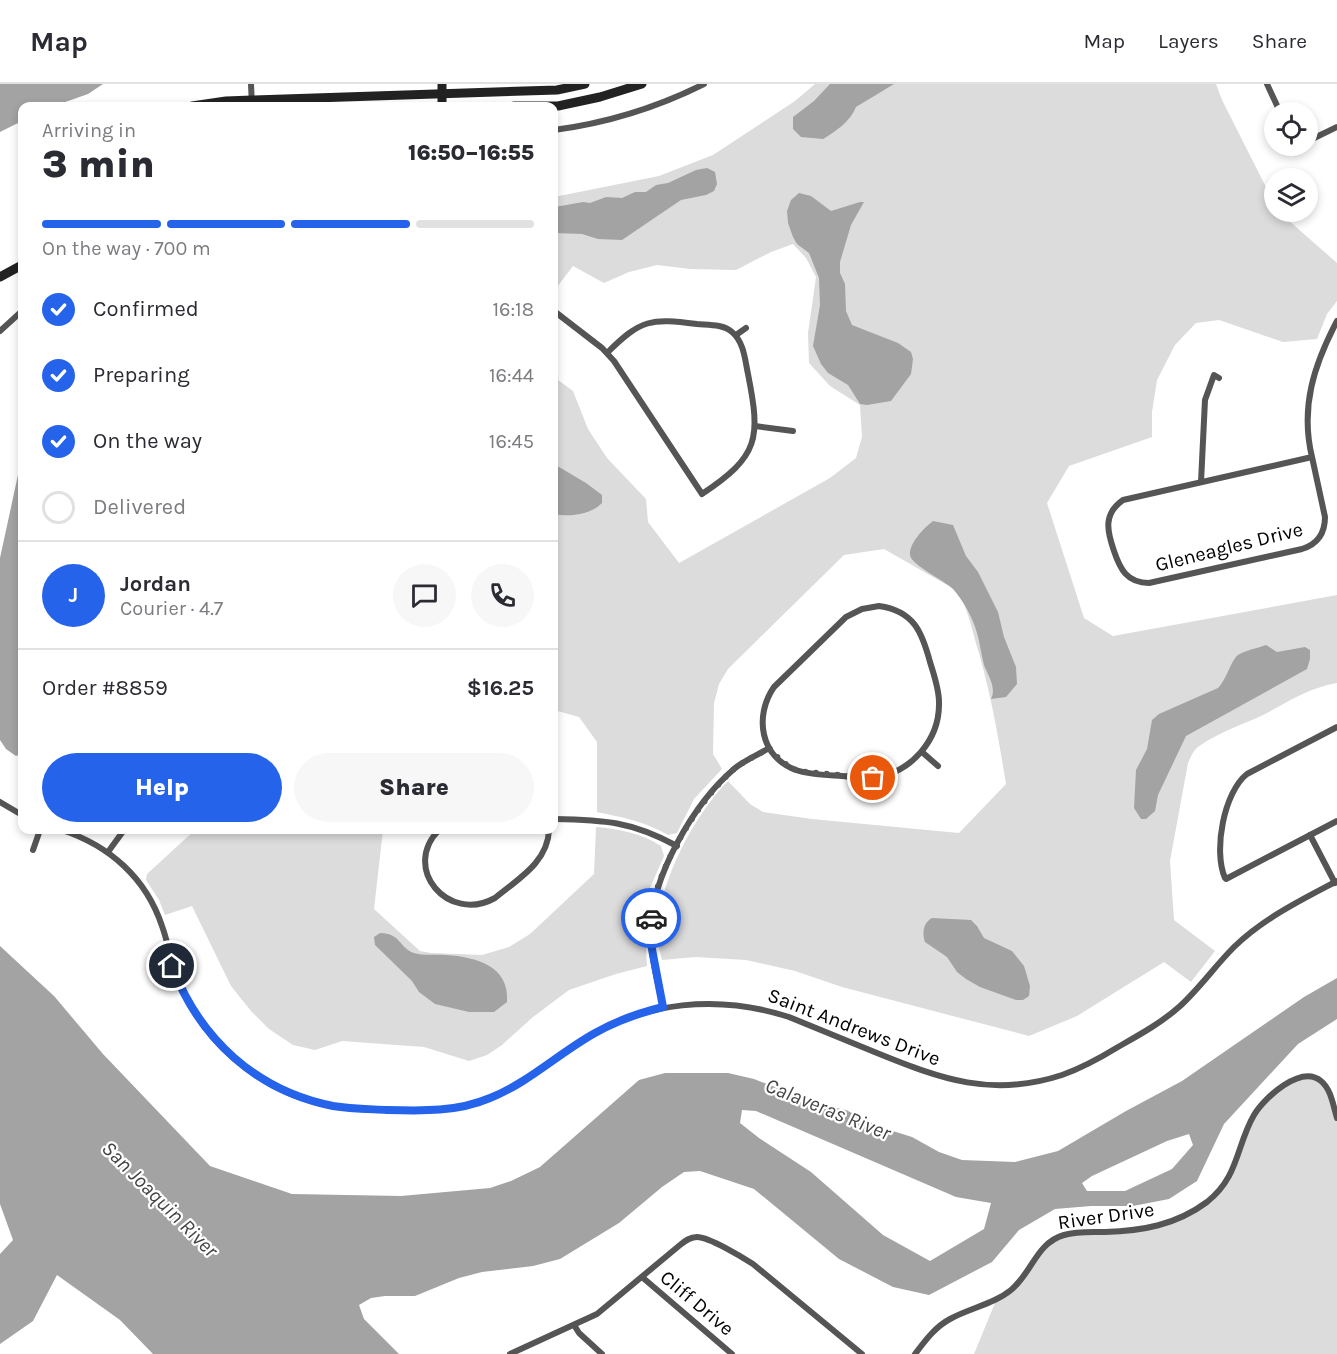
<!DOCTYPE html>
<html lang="en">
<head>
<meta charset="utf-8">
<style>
	:root { --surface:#fff; --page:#f7f7f7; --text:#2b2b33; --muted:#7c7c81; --line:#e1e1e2; --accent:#2563eb }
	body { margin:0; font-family:Karla,sans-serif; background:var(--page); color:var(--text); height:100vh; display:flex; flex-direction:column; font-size:22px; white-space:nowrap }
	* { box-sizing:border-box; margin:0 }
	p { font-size:20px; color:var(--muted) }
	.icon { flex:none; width:33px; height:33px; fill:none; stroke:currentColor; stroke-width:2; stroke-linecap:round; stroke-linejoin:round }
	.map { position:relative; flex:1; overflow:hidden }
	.sheet { position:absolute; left:18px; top:18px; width:540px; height:732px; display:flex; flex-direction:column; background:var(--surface); border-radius:12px; box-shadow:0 3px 9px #0003 }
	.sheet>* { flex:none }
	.fabs { position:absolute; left:1264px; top:18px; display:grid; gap:12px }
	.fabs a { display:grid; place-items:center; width:54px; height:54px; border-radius:50%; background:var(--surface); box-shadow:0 3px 9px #0003; font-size:30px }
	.pin { position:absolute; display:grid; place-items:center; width:51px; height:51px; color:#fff; margin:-26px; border:3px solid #fff; border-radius:50%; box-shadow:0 2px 6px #0007 }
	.courier { position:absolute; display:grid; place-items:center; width:60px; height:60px; margin:-30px; border:4px solid #2563eb; border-radius:50%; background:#fff; color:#222; box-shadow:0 2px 8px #0007 }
	.summary em { font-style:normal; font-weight:800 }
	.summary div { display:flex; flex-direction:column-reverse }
	.summary { display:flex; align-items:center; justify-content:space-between; height:102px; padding:0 24px }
	h1 { font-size:39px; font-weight:800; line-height:45px }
	.bar { display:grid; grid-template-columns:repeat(4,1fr); gap:9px 6px; align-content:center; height:72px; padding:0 24px }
	.bar i { height:8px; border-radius:4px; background:var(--line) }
	.bar .on { background:var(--accent) }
	.bar p { grid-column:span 4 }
	.line { display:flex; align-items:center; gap:15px; padding:0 24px; border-top:2px solid var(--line) }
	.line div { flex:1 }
	.round { display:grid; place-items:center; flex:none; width:63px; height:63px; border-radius:32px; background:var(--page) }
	ol { padding:0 24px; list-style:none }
	li { display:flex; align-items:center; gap:18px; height:66px }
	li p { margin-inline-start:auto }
	li .icon { padding:6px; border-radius:50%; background:var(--accent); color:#fff; stroke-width:4 }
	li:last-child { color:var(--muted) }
	li i { width:33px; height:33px; border:3px solid var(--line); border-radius:50% }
	.cta { display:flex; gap:12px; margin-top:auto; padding:12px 24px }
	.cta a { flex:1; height:69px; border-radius:36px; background:var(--accent); color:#fff; font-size:24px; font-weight:800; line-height:69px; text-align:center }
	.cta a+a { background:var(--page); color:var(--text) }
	header { display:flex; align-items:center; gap:36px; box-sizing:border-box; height:84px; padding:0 30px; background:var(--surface); border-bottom:2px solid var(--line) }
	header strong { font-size:28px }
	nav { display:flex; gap:33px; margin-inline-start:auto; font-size:21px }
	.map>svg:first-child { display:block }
	.green { fill:#dcdcdc }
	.water { fill:#a3a3a3; fill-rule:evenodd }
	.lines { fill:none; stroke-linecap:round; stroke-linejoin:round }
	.street { stroke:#555; stroke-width:6 }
	.secondary { stroke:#222; stroke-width:9 }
	.done { stroke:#595959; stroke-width:6; stroke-dasharray:0 10.8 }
	.route { stroke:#2563eb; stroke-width:8 }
	.labels { text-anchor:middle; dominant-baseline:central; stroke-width:4.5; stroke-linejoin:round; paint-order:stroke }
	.street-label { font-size:20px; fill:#000; stroke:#fff }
	.water-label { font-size:21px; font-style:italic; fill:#444; stroke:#fff }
</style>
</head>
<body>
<header>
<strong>Map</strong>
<nav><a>Map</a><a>Layers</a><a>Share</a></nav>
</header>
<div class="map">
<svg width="1337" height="1270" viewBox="0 0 1337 1270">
	<rect width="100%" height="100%" fill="#fff"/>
	<!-- green -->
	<g class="green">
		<path d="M 815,0 L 1216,0 L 1222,16 L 1275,121 L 1275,128 L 1279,128 L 1337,179 L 1337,217 L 1327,230 L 1317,255 L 1283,258 L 1219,236 L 1196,239 L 1175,261 L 1157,296 L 1152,328 L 1152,353 L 1069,382 L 1047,419 L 1084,534 L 1113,552 L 1337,511 L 1337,599 C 1307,604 1287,619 1261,632 C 1239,642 1217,649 1198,663 C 1193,667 1191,673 1188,679 L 1170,777 L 1174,836 L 1215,867 L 1191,898 L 1164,878 L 1077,932 L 1029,952 L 842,903 L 795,887 L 746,876 L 696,873 L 662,876 C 660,867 657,858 657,849 C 658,800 694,731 728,697 L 750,720 L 763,728 L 812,735 L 959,749 L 1006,700 C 998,651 990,604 975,556 C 970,538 967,520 954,505 L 884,465 L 844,471 L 728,585 L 719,600 L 714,619 L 713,670 L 722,685 L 694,715 L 677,749 L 668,751 C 646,738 622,733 597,728 L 597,658 L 579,633 L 554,626 L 554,293 L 573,307 L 588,345 L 607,374 L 646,415 L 648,438 L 679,479 L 830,394 L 856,374 L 862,353 L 860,321 L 830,302 L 809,279 L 808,249 L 816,193 L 806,174 L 793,160 L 771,168 L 736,186 L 690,185 L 657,181 L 629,188 L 604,199 L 573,182 L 554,207 L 554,113 L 659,92 L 713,71 L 795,17 Z"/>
		<path d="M 596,743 C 619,745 641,749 661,762 L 664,772 L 650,804 L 644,829 L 647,882 L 616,890 L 569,906 L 533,933 L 502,961 L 487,971 L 469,977 L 424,963 L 342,957 L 315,966 L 293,961 L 269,945 L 251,927 L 231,902 L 192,822 L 165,831 L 159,816 L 146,796 L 147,790 L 195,746 L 383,746 L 374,825 L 420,867 L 431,869 L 482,871 L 509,863 L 530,850 L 594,790 Z"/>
		<polygon points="1307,992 1322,998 1337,1034 1337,1270 974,1270 997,1214 1015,1203 1055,1154 1079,1148 1144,1145 1197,1125 1226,1098 1262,1020 1285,1001"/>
	</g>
	<!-- water -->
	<g class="water">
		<polygon points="0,0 103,0 88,10 54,22 22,22 22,37 0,48"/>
		<path d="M 830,0 L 894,0 L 856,23 C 850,38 836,47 823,55 L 801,53 L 793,45 L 793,33 L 814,17 Z"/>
		<polygon points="707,84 715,88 717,100 714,107 706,111 681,116 622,156 598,155 582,150 554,149 554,124 555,123 583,118 590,119 606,113 622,114 635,108 646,108 656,101 668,99 696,86"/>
		<polygon points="799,109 811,112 831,127 860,118 864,118 851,141 840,178 840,189 845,200 846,227 852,241 898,259 911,268 913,275 911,290 891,317 867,321 860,320 848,301 828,289 821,280 813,262 820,221 819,194 809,169 797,160 793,153 788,139 787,127 791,116"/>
		<polygon points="22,348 22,669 16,672 6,665 0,656 0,474 21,377"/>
		<path d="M 554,380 L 586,399 L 602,411 L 602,419 C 590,431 570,433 554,430 Z"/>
		<path d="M 933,437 L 953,441 L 966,472 L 978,488 L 998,528 L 1004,553 L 1016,583 L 1017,600 L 1006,613 L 991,615 C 997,605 988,591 984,581 C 981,570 980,559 977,549 C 973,534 963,516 953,505 C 944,496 911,481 910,471 C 909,459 924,444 933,437 Z"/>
		<path d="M 1266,561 L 1277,568 L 1305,563 L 1310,566 L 1310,575 L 1307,585 L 1186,652 L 1158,711 L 1155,727 L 1146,735 L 1141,735 L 1134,724 L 1136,686 L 1147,665 L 1152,636 L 1159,630 L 1218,604 C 1227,595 1231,576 1238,571 C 1246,566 1258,564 1266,561 Z"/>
		<path d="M 932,834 L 971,836 L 977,842 L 984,854 L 1012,867 L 1024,882 L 1030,902 L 1029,912 L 1023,916 L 1016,916 L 980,903 L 966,895 L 957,888 L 947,873 L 925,858 C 922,849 923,839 932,834 Z"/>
		<path d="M 380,849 C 401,849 399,864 414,869 C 425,872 435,870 446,871 C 476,873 510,882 507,918 L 494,928 L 469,928 L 435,920 L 419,908 L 412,897 L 375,861 L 374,853 Z"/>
		<path d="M 0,862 L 54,912 L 103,970 L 210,1082 L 292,1110 L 401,1112 L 490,1104 L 511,1097 L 540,1083 L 639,996 L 665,989 L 728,989 L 754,995 L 821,1021 L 846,1026 L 880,1043 L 912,1053 L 939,1068 L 962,1076 L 1015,1078 L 1058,1067 L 1126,1027 L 1182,997 L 1304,913 L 1337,894 L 1337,935 L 1298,960 L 1224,1040 L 1197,1097 L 1169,1115 L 1133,1122 L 1091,1122 L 1055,1125 L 1019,1146 L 992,1178 L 929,1211 L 893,1203 L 839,1175 L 754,1105 L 700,1087 L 684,1088 L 662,1103 L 619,1139 L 560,1175 L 533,1182 L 482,1188 L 459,1194 L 415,1212 L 385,1212 L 371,1214 L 359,1221 L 364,1235 L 399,1270 L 153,1270 L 120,1236 L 57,1191 L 33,1237 L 0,1260 L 0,1170 L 13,1156 L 0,1120 ZM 742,1026 L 756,1027 L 956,1113 L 991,1119 L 984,1145 L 930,1177 L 883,1151 L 811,1088 L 759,1054 L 740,1039 ZM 1189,1050 L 1193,1061 L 1172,1085 L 1125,1107 L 1087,1107 L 1082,1099 L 1092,1092 L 1167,1057 Z"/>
	</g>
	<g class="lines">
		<!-- street -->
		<g class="street">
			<polyline points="251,0 252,22"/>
			<polyline points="1267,0 1280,28"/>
			<path d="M 554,46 C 607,39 656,24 704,0"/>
			<polyline points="1308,57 1337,43"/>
			<polyline points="1295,62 1297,62"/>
			<path d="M 554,227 L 602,264 L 614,277 L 702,410 C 759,372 761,355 748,290 C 745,276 744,258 732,248 C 723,240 709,241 697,240 C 651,234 641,235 607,269"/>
			<polyline points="0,247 22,227"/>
			<polyline points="736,251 746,244"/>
			<polyline points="755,342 793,347"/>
			<path d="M 1312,373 L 1123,416 C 1103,430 1107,447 1114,467 C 1120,485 1127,499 1149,499 L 1302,465 C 1318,460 1325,449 1325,433 L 1312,373 C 1300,323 1314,281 1337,237"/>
			<polyline points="1201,398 1205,316 1214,291 1219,294"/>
			<path d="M 879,522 C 914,527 922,548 930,578 C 934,591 939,605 939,618 C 940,656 911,689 873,694 C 863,695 852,693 842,692 C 827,691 810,691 796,686 C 760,673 754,632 774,603 L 846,533 L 862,525 Z"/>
			<path d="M 1337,643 L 1247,690 C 1224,708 1213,767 1225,794 L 1226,795 L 1337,737"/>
			<polyline points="922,668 938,682"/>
			<polyline points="0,718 22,731"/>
			<path d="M 554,735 C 604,736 631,737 677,762"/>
			<path d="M 62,746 C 110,762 146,794 162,842 C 169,861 171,881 179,899 C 204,958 256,1003 318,1019 C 339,1024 360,1025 381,1026 C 420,1027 457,1029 493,1013 C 524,999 552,976 581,957 C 645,917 718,910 789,933 C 819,945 848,957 877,969 C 941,995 992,1014 1062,991 C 1082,984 1100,974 1118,963 C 1139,951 1161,939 1179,923 C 1199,905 1215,882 1234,863 C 1264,834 1301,816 1337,797"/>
			<path d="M 439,746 C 401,784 448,840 495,814 C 518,795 548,778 549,746"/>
			<polyline points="1310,751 1335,799"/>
			<polyline points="33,766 40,746"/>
			<polyline points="108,768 124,746"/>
			<path d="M 663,923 C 658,898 650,872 651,846 C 651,793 694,719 734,685 C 743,677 758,671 769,664"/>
			<polyline points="642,1193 732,1270"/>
			<polyline points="574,1241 579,1249 602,1270"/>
			<path d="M 510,1270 L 597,1230 L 680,1161 C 685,1157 690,1153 697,1153 C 709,1153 742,1173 753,1180 L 862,1270"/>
			<path d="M 915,1270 C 925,1257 935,1243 950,1235 C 970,1224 994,1220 1011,1206 C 1032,1189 1036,1159 1064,1151 C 1077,1147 1091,1148 1105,1148 C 1142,1147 1176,1141 1207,1118 C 1239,1093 1236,1062 1254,1031 C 1264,1014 1301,980 1321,997 C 1331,1005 1333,1021 1337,1034"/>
		</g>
		<!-- secondary -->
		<g class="secondary">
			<polyline points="442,0 442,22"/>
			<polyline points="192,22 226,17 252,16 557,6 585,0"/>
			<polyline points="514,22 558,22 600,13 642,0"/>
			<polyline points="0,193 22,181"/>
		</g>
	</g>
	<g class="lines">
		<!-- done -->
		<path class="done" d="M 651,834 C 655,786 698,717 733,686 C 743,677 758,671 769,664 L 781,677 L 797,687 L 873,694"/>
		<!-- route -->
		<path class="route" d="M 172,882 C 199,954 256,1007 333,1022 C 351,1025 369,1025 387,1026 C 423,1027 457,1028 490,1014 C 528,999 559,969 595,949 C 616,937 639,929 663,923 L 651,860 L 651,834"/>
	</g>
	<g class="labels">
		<!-- street labels -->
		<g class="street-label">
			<text transform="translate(1229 463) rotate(-14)">Gleneagles Drive</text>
			<text transform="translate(854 943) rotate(21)">Saint Andrews Drive</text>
			<text transform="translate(1106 1132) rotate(-8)">River Drive</text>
			<text transform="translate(697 1219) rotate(40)">Cliff Drive</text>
		</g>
		<!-- water labels -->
		<g class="water-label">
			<text transform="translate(828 1025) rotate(22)">Calaveras River</text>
			<text transform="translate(160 1115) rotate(45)">San Joaquin River</text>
		</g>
	</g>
</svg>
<div class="fabs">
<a><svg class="icon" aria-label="locate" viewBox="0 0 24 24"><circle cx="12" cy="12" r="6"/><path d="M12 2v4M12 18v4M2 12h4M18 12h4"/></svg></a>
<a><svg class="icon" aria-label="layers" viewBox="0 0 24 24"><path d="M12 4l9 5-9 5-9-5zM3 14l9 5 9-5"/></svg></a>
</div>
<div class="pin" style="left:873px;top:694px;background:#ea580c"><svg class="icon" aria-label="bag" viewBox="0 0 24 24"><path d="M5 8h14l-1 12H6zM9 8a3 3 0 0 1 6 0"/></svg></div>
<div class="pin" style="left:172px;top:882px;background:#1f2937"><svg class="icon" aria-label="home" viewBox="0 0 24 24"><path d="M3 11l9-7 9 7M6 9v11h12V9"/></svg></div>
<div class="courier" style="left:651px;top:834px"><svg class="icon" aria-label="car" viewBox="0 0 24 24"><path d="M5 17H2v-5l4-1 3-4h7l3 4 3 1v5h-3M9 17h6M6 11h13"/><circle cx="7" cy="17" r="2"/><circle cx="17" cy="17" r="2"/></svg></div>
<section class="sheet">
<div class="summary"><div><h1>3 min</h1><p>Arriving in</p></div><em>16:50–16:55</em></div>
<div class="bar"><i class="on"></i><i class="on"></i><i class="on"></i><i></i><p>On the way · 700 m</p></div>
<ol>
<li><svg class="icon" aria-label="check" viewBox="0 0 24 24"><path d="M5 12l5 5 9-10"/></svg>Confirmed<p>16:18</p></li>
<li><svg class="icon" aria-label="check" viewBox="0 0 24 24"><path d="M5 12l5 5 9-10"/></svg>Preparing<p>16:44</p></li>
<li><svg class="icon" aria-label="check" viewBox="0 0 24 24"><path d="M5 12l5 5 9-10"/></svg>On the way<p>16:45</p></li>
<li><i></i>Delivered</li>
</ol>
<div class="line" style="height:108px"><b class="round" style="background:var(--accent);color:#fff">J</b><div><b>Jordan</b><p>Courier · 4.7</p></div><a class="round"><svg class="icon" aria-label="chat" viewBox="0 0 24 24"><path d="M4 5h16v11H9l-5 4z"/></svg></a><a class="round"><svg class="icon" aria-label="phone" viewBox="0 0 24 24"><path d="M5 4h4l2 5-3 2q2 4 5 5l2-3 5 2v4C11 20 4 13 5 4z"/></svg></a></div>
<div class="line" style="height:78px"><div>Order #8859</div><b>$16.25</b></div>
<div class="cta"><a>Help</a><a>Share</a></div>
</section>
</div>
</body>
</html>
